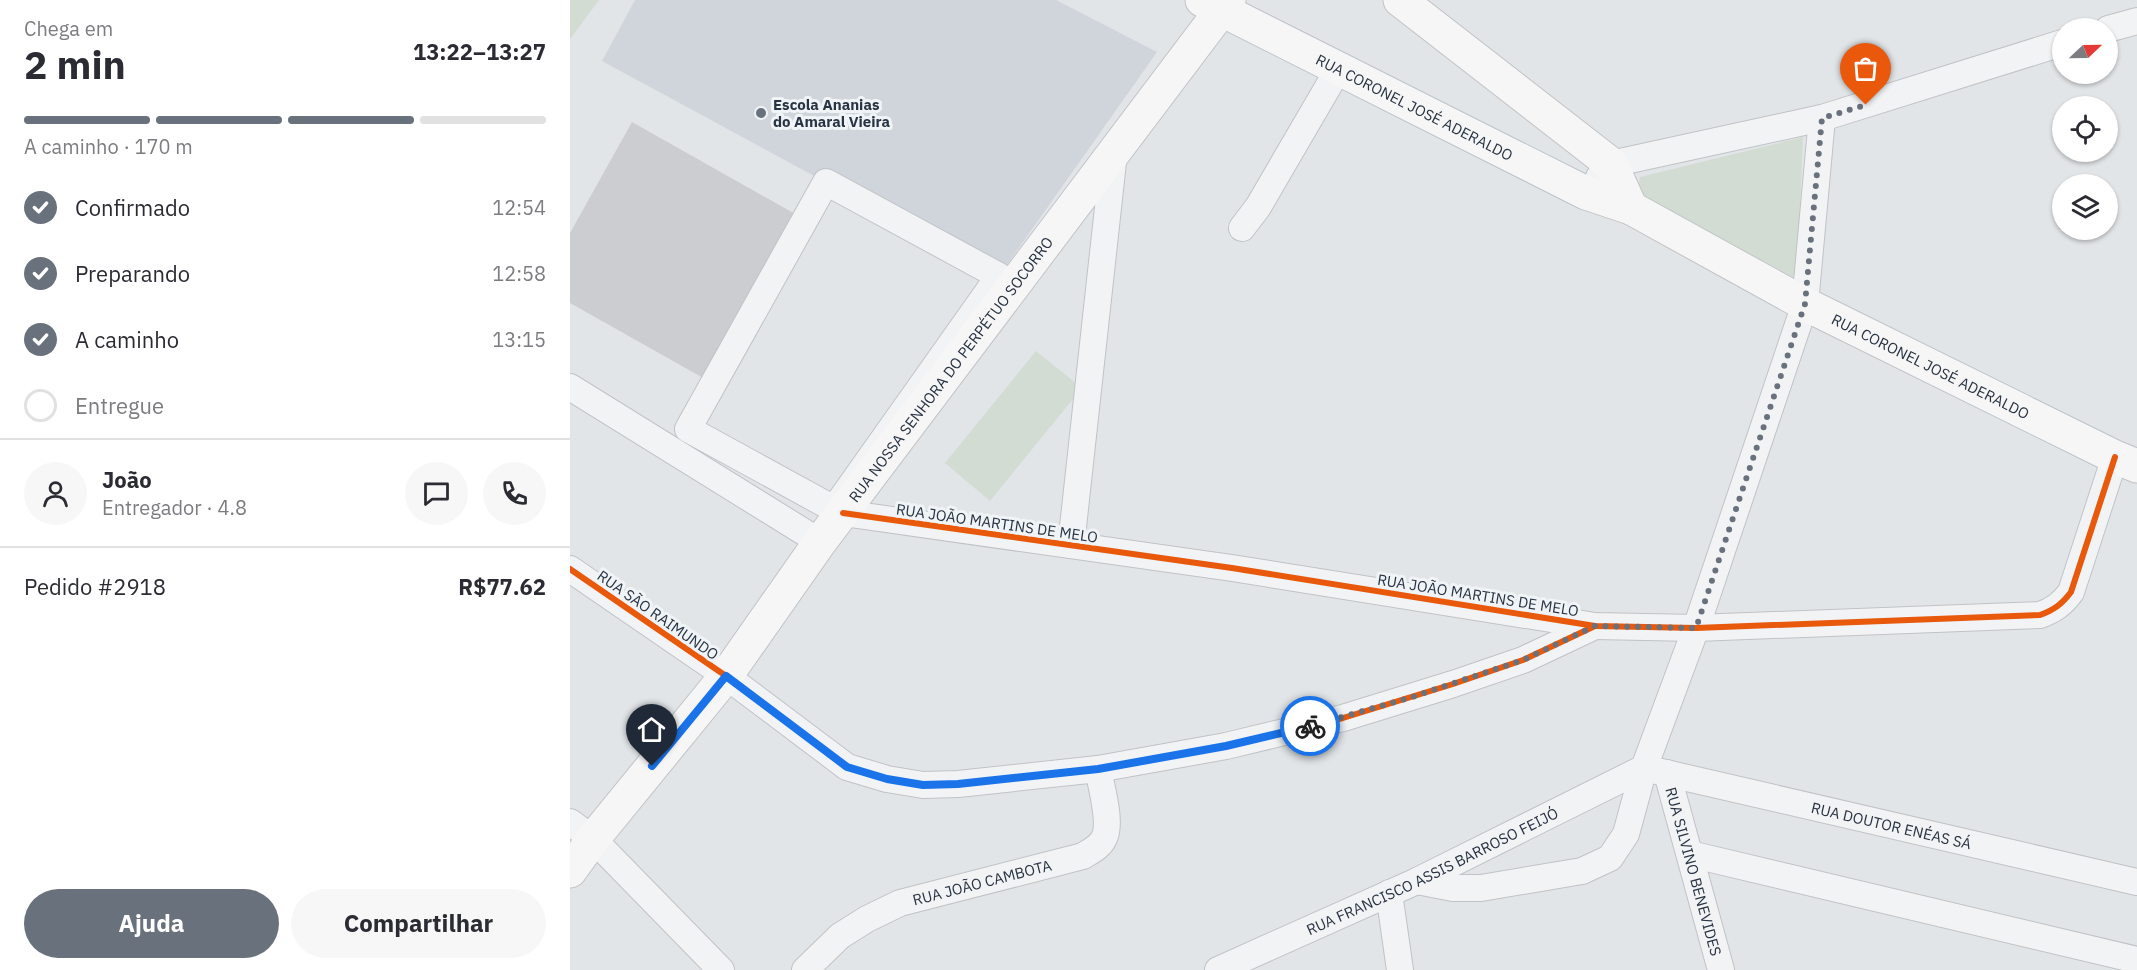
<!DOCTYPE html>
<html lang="pt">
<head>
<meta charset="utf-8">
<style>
	:root { --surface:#fff; --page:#f7f7f7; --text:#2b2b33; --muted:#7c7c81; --line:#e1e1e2; --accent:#69717d }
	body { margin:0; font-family:"IBM Plex Sans",sans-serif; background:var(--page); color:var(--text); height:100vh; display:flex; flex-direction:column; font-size:22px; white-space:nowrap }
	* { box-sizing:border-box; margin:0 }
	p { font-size:20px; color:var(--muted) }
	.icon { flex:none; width:33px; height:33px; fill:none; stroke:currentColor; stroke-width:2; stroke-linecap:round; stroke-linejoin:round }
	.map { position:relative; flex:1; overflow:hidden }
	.side { display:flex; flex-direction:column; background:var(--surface); width:570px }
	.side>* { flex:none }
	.needle { width:39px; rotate:68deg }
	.controls { position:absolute; left:1482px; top:18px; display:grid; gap:12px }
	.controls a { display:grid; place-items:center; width:66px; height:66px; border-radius:50%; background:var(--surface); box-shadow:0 2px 4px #0004; font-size:30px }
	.pin { position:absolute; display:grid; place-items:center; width:51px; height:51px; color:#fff; margin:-62px -26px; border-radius:50% 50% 50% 0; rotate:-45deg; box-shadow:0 0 6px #0007 }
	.pin .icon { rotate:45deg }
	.courier { position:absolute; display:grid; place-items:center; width:60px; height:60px; margin:-30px; border:4px solid #1a73e8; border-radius:50%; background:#fff; color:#222; box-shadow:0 2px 8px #0007 }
	.overview em { font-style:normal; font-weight:700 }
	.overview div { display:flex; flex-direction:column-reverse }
	.overview { display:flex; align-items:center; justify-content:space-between; height:102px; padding:0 24px }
	h1 { font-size:39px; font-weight:700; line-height:45px }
	.bar { display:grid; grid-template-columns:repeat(4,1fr); gap:9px 6px; align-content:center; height:72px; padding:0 24px }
	.bar i { height:8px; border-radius:4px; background:var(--line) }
	.bar .current { background:var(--accent) }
	.bar p { grid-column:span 4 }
	.line { display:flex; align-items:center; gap:15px; padding:0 24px; border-top:2px solid var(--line) }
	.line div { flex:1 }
	.round { display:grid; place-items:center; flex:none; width:63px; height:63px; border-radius:32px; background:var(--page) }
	ol { padding:0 24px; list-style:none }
	li { display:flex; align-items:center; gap:18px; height:66px }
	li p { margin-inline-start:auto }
	li .icon { padding:6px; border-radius:50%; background:var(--accent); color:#fff; stroke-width:4 }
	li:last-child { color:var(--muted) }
	li i { width:33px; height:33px; border:3px solid var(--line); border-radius:50% }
	.primary-button { display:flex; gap:12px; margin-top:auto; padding:12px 24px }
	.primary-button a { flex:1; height:69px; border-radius:36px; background:var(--accent); color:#fff; font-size:24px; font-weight:700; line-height:69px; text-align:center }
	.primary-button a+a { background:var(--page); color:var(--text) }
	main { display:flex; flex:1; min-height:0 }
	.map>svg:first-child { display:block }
	.built { fill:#d0d5db }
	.green { fill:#d3dcd3 }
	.building { fill:#cbcdd0 }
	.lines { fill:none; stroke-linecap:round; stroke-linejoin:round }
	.street-casing { stroke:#c0c3c6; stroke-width:28 }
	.secondary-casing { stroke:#c0c3c6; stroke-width:35 }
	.street { stroke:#f2f3f4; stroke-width:26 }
	.secondary { stroke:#f6f6f7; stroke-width:33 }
	.cycleway-casing { stroke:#f0f4f7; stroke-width:10 }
	.cycleway { stroke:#e8590c; stroke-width:6 }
	.done { stroke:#69717d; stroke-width:6; stroke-dasharray:0 10.8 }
	.route { stroke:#1a73e8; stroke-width:8 }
	.poi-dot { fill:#69717d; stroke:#f0f4f7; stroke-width:2 }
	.labels { text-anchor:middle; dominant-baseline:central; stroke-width:6; stroke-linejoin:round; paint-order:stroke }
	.poi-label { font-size:15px; font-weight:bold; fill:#283343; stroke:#f0f4f7; text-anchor:start }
	.street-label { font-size:15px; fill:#283343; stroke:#f0f4f7 }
</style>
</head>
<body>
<main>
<section class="side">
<div class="overview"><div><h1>2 min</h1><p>Chega em</p></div><em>13:22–13:27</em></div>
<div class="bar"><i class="current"></i><i class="current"></i><i class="current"></i><i></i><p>A caminho · 170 m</p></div>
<ol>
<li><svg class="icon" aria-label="check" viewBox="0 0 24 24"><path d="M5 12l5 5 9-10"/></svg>Confirmado<p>12:54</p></li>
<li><svg class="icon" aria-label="check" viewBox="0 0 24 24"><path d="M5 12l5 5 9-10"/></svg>Preparando<p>12:58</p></li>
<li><svg class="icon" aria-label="check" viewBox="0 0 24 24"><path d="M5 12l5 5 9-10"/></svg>A caminho<p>13:15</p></li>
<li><i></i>Entregue</li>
</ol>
<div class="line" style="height:108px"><a class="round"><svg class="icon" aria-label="person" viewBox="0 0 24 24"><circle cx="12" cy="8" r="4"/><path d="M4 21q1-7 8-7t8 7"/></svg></a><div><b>João</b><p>Entregador · 4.8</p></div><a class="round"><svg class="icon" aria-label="chat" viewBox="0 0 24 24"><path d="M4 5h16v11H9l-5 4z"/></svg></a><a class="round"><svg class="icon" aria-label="phone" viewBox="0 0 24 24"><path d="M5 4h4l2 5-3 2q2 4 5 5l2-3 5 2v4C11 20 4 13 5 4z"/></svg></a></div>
<div class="line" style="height:78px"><div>Pedido #2918</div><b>R$77.62</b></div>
<div class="primary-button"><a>Ajuda</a><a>Compartilhar</a></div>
</section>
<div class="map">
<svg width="1567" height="970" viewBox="0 0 1567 970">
	<rect width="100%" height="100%" fill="#e2e5e8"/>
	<!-- built -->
	<polygon class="built" points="65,0 486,0 587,52 429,276 32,61"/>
	<!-- green -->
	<g class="green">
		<polygon points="0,0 29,0 0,39"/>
		<polygon points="1233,137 1227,279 1067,195 1070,177"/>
		<polygon points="466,351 512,388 420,501 375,463"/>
	</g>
	<!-- building -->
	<polygon class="building" points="62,122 227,215 135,379 0,303 0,233"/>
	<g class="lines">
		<defs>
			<g id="street">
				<polyline points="1538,29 1567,21"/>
				<polyline points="1029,177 1041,164 1252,118 1492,43"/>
				<polygon points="256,182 429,276 264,509 118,429"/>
				<polyline points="672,228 688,207 769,68"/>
				<polyline points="0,387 250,542"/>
				<path d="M 273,513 L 662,568 L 1025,626 L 1126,628 L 1470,615 C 1484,610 1492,604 1501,592 L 1545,457"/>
				<polyline points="501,545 544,153"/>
				<polyline points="0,569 156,676 277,767 317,779 353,785 388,784 528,769 656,746 773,718 883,684 953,660 1025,626"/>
				<path id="s1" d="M 1074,768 L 1567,882"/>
				<path id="s2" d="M 1097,773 L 1151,970"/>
				<polyline points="0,822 23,839 151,970"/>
				<polyline points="1120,854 1567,960"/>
				<polyline points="847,881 883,888 911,888 1012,871 1040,858 1056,834 1074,768 1126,628 1235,304 1252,118"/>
				<polyline points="819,893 830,970"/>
				<path id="s3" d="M 235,970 L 270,936 L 297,919 L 330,903 L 513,856 C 521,851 530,847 534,838 C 542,823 531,786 528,769"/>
				<path id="s4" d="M 648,970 L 847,881 L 1074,768"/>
			</g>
			<g id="secondary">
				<path id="s5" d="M 632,0 L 1016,193 L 1061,208 L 1235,304 L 1545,457 L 1567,466"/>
				<polyline points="830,0 1041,164 1061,208"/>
				<path id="s6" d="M 0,871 L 23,839 L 156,676 L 250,542 L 659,0"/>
			</g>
		</defs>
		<!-- street casing -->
		<use href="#street" class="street-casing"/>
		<!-- secondary casing -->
		<use href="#secondary" class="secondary-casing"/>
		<!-- street -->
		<use href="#street" class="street"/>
		<!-- secondary -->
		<use href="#secondary" class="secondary"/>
		<defs>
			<g id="cycleway">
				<path d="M 273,513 L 662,568 L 1025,626 L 1126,628 L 1470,615 C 1484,610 1492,604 1501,592 L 1545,457"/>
				<polyline points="0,569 156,676 277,767 317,779 353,785 388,784 528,769 656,746 773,718 883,684 953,660 1025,626"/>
			</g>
		</defs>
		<!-- cycleway casing -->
		<use href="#cycleway" class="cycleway-casing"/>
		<!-- cycleway -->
		<use href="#cycleway" class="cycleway"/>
	</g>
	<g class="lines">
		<!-- done -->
		<polyline class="done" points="740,726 839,698 953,660 1025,626 1126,628 1235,304 1252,118 1296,105"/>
		<!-- route -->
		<polyline class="route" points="82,766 156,676 277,767 317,779 353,785 388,784 528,769 656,746 740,726"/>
	</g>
	<!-- markers -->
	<circle class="poi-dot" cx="191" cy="113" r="6"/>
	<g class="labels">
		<!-- poi labels -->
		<g class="poi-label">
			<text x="203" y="104">Escola Ananias<tspan x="203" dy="17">do Amaral Vieira</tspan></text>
		</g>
		<!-- street labels -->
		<g class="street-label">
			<text stroke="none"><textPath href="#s5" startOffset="238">RUA CORONEL JOSÉ ADERALDO</textPath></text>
			<text stroke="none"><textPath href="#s5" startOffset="816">RUA CORONEL JOSÉ ADERALDO</textPath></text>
			<text stroke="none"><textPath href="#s6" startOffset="630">RUA NOSSA SENHORA DO PERPÉTUO SOCORRO</textPath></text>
			<text transform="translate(427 523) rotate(8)">RUA JOÃO MARTINS DE MELO</text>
			<text transform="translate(908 595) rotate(9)">RUA JOÃO MARTINS DE MELO</text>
			<text transform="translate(88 615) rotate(35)">RUA SÃO RAIMUNDO</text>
			<text stroke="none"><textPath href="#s1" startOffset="254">RUA DOUTOR ENÉAS SÁ</textPath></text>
			<text stroke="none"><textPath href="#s4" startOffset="236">RUA FRANCISCO ASSIS BARROSO FEIJÓ</textPath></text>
			<text stroke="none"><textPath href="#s2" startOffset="102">RUA SILVINO BENEVIDES</textPath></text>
			<text stroke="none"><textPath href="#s3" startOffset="202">RUA JOÃO CAMBOTA</textPath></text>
		</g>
	</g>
</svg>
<div class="controls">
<a><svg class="needle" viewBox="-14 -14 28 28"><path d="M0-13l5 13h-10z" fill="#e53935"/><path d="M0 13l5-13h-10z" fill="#7c7c81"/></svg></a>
<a><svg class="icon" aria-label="locate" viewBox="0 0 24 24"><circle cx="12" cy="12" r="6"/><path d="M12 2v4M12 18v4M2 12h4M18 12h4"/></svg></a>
<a><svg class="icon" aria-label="layers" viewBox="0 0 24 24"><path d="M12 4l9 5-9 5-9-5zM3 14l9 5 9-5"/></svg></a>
</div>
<div class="pin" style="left:1296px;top:105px;background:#ea580c"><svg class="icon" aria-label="bag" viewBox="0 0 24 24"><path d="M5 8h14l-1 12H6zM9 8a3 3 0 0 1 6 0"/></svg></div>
<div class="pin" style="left:82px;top:766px;background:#1f2937"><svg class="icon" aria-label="home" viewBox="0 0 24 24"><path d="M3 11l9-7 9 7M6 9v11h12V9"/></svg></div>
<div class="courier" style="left:740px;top:726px"><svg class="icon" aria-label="bike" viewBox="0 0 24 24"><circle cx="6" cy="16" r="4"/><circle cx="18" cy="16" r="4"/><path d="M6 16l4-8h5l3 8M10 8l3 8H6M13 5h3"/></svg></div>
</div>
</main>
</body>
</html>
